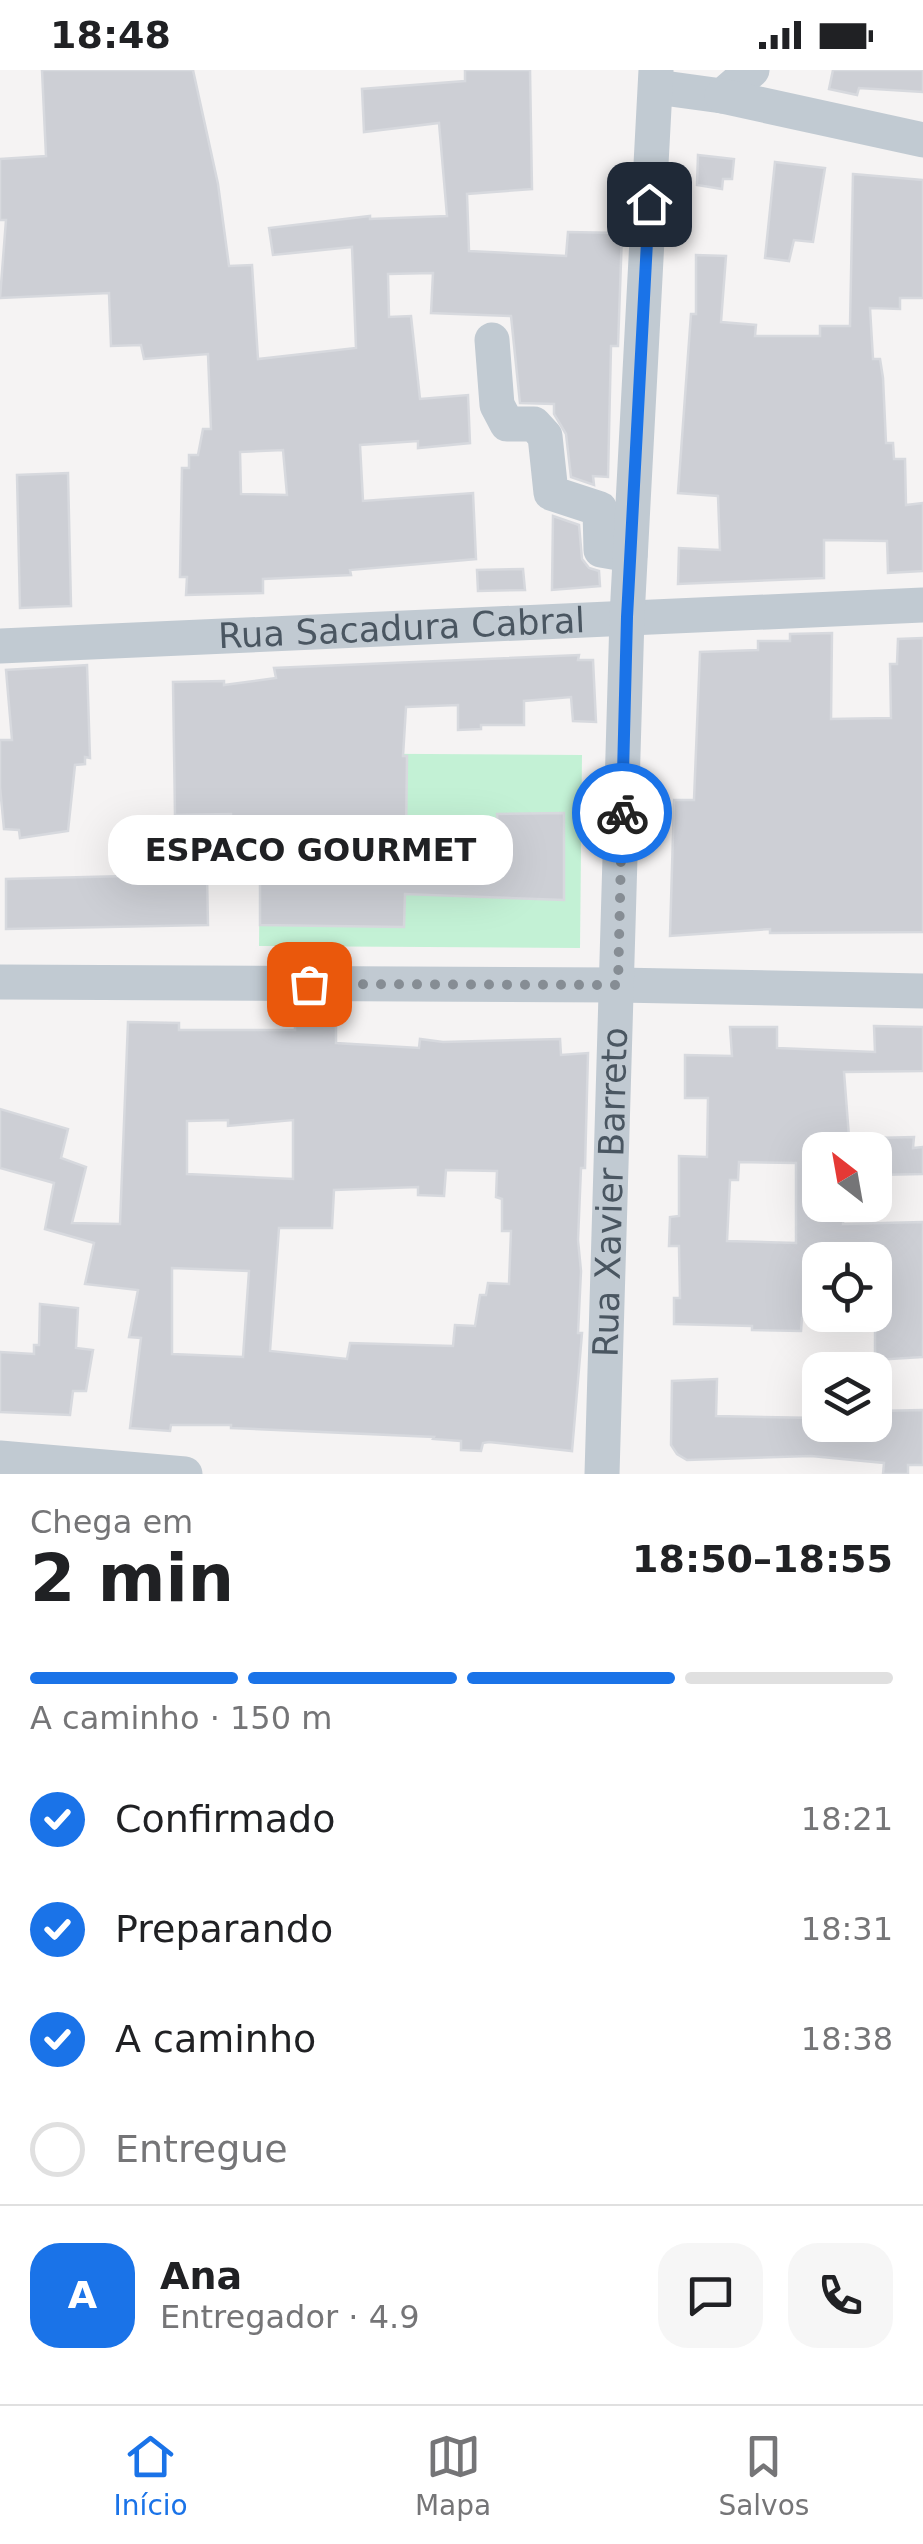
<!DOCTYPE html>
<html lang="pt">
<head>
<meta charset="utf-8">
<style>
	:root { --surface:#fff; --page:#f6f6f6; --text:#202124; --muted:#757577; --line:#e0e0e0; --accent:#1a73e8 }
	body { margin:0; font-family:"DejaVu Sans",sans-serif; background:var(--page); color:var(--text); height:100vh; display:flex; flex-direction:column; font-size:38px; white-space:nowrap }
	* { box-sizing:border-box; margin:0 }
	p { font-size:32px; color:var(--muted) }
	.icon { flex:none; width:55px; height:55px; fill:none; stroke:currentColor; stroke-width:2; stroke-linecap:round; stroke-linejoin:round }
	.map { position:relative; height:1404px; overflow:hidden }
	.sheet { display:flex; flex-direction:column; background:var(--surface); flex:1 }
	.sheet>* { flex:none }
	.needle { width:65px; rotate:329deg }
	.tools { position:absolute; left:802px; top:1062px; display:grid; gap:20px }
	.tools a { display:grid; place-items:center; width:90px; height:90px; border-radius:20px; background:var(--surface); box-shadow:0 10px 40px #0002; font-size:50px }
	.pin { position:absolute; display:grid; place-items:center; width:85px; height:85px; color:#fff; margin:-42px; border-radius:20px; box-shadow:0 5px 15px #0006 }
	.courier { position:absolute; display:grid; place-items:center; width:100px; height:100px; margin:-50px; border:8px solid #1a73e8; border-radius:50%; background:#fff; color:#222; box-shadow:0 2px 12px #0007 }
	.bubble { position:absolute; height:70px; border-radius:30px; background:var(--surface); box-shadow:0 10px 40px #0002; font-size:32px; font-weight:800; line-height:70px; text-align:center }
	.summary em { font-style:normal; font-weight:800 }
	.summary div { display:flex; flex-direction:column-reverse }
	.summary { display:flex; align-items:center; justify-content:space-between; height:170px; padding:0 30px }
	h1 { font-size:65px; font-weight:800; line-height:75px }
	.bar { display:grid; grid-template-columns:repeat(4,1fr); gap:15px 10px; align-content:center; height:120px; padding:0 30px }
	.bar i { height:12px; border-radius:8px; background:var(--line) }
	.bar .selected { background:var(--accent) }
	.bar p { grid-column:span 4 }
	.line { display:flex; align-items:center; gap:25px; padding:0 30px; border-top:2px solid var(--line) }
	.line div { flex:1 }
	.round { display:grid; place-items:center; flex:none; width:105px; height:105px; border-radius:30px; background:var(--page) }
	ol { padding:0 30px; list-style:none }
	li { display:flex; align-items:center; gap:30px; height:110px }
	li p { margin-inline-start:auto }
	li .icon { padding:10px; border-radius:50%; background:var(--accent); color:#fff; stroke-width:4 }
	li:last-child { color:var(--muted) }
	li i { width:55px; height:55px; border:5px solid var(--line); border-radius:50% }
	.status { display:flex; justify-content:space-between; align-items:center; height:70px; padding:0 50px; background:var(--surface); direction:ltr }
	.status svg { height:28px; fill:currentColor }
	.menu { display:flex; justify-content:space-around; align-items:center; height:140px; border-top:2px solid var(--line); background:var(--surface); font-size:28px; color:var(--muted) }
	.menu a { display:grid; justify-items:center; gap:5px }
	.menu .selected { color:var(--accent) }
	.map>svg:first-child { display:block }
	.green { fill:#c3f1d5 }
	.building { fill:#cdcfd5; stroke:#d7d9de; stroke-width:2.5; fill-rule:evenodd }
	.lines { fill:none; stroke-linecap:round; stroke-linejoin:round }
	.minor { stroke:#c1cad2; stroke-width:35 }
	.done { stroke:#868d94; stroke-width:10; stroke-dasharray:0 18 }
	.route { stroke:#1a73e8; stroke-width:12 }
	.labels { text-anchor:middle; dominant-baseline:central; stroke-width:8; stroke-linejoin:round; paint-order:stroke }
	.street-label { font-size:35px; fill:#4a5661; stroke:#fff }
</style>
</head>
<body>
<div class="status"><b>18:48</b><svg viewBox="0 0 49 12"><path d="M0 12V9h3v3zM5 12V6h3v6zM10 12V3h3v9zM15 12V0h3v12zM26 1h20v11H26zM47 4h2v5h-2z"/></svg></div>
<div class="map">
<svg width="923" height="1404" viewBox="0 0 923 1404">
	<rect width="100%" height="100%" fill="#f5f3f3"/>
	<!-- green -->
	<polygon class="green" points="261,683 582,685 580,878 259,876"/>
	<!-- building -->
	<g class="building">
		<path d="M 42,0 L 193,0 L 218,114 L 229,196 L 252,195 L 258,289 L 356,278 L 352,177 L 273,185 L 269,158 L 370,146 L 370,149 L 447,146 L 439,53 L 364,62 L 362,19 L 465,11 L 465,0 L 530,0 L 532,119 L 467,124 L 469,181 L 566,186 L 568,162 L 622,163 L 618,276 L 611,276 L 608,407 L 593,406 L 594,415 L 571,407 L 566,364 L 554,344 L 554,334 L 520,333 L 511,246 L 431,243 L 433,203 L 388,204 L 389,247 L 411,246 L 420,329 L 468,325 L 470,373 L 418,378 L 418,371 L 360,375 L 363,431 L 473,423 L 476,489 L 350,500 L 351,505 L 263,509 L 263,523 L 186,525 L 187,507 L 180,507 L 182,398 L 189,398 L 189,385 L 198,385 L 203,359 L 211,359 L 208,284 L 144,289 L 141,275 L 111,276 L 109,223 L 0,228 L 6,150 L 0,150 L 0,89 L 46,86 ZM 283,380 L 287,425 L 241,424 L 240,382 Z"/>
		<polygon points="833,0 923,0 923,22 859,18 857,25 829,19"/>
		<polygon points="698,85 734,89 732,109 723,109 722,119 697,115"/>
		<polygon points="775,92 825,98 813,172 794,170 789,191 765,188"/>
		<polygon points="853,104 923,110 923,228 900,228 900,239 870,238 873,289 880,289 883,308 886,373 893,373 894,389 905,389 906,435 923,433 923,501 888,503 887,471 824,470 824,508 678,514 679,478 720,480 718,426 678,423 691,244 696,244 696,185 726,186 721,252 756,255 755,266 820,266 820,256 850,256"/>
		<polygon points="68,403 71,536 20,538 17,405"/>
		<polygon points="553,446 579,455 582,489 589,498 599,501 600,516 552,520"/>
		<polygon points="523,499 525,520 478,521 477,500"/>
		<polygon points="832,563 831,649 891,648 890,594 897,594 898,569 923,568 923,862 770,863 770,859 670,866 674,730 694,730 700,582 758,580 758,571 790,571 790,564"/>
		<polygon points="579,585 578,590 593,590 596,652 573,651 571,627 524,631 524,655 481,655 481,659 458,660 458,635 406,637 403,686 407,686 406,768 498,771 497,744 564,743 564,830 405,824 404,857 260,855 260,796 232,797 231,744 175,745 173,612 224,611 224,615 276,608 274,598"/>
		<polygon points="87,595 90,688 85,687 85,694 75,695 68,761 20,768 19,760 4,759 0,717 0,670 12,670 6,600"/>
		<polygon points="207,804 208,855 6,859 6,809"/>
		<path d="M 128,952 L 179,953 L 179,960 L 295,960 L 295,954 L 336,954 L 336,973 L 419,978 L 420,969 L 443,972 L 560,969 L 561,985 L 588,983 L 585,1098 L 581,1098 L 578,1170 L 581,1201 L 578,1263 L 582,1263 L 572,1381 L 489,1372 L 483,1373 L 481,1381 L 461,1380 L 461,1371 L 433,1369 L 434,1367 L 231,1358 L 231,1355 L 171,1355 L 170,1361 L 130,1358 L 141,1268 L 129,1267 L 138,1220 L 85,1214 L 94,1173 L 45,1159 L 54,1113 L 0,1098 L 0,1039 L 68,1059 L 61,1088 L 86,1097 L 72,1153 L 120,1154 ZM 228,1050 L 228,1056 L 293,1050 L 293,1109 L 187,1104 L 187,1051 ZM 446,1100 L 497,1101 L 496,1127 L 502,1129 L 502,1161 L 511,1161 L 509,1214 L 488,1213 L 486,1225 L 480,1225 L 475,1256 L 455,1255 L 453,1276 L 350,1273 L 347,1289 L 270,1281 L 279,1158 L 332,1158 L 334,1120 L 418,1117 L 418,1125 L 444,1126 ZM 172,1198 L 249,1201 L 243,1287 L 172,1284 Z"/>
		<path d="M 874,956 L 923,957 L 923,1001 L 844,1002 L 850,1080 L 820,1080 L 820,1135 L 844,1135 L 843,1154 L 923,1152 L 923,1287 L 875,1290 L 875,1183 L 820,1187 L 820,1248 L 802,1248 L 801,1261 L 752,1260 L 752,1256 L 674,1254 L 674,1228 L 680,1228 L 679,1176 L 669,1176 L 670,1147 L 679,1146 L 679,1086 L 707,1087 L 708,1028 L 685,1028 L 685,985 L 732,986 L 730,957 L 777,957 L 777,978 L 875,982 ZM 739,1092 L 796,1093 L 796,1173 L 727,1171 L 730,1110 L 738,1110 Z"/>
		<polygon points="914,1067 913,1078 923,1077 923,1104 875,1105 875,1068"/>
		<polygon points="40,1234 78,1238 76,1278 93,1280 86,1321 73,1321 70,1345 0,1342 0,1282 34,1284 34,1275 39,1275"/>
		<polygon points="717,1309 716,1346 820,1348 820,1355 875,1355 875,1341 923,1340 923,1395 908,1395 908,1404 883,1404 884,1393 811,1386 687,1390 677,1384 671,1375 672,1311"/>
	</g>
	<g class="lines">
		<!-- minor -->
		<g class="minor">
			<polyline points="656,17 722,26 752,0"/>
			<polyline points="722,26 923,70"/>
			<polyline points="492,270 497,335 507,354 534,354 545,366 551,423 600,439 601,480 630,485"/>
			<path id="s1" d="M 0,576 L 923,535"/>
			<polyline points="0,912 618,915 923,921"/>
			<polyline points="0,1388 185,1404"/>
			<path id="s2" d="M 602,1404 L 627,547 L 656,0"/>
		</g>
	</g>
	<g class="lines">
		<!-- done -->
		<polyline class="done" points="309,914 618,915 622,743"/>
		<!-- route -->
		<polyline class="route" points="622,743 627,547 649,134"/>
	</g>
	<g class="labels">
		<!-- street labels -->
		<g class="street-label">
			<text stroke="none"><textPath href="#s1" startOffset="402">Rua Sacadura Cabral</textPath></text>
			<text stroke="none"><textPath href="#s2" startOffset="282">Rua Xavier Barreto</textPath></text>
		</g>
	</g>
</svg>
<div class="tools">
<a><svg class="needle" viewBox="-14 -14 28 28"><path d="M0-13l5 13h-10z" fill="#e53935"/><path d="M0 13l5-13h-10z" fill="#757577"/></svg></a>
<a><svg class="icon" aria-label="locate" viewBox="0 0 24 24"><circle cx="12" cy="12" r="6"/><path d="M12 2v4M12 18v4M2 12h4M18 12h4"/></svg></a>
<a><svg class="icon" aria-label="layers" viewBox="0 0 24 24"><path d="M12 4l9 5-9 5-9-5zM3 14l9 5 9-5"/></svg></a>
</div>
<div class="pin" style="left:309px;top:914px;background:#ea580c"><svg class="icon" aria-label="bag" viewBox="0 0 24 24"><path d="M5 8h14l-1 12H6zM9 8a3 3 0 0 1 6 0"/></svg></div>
<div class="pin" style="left:649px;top:134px;background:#1f2937"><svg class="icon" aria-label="home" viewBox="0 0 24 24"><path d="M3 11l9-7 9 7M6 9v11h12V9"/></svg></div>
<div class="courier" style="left:622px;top:743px"><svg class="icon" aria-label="bike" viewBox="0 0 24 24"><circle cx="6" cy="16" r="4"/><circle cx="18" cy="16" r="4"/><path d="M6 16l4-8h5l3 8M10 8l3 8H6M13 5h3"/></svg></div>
<div class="bubble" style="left:108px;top:745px;width:405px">ESPACO GOURMET</div>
</div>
<section class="sheet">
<div class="summary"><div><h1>2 min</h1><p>Chega em</p></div><em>18:50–18:55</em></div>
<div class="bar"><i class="selected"></i><i class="selected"></i><i class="selected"></i><i></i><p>A caminho · 150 m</p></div>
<ol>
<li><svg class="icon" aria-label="check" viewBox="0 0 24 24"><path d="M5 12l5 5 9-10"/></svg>Confirmado<p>18:21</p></li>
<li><svg class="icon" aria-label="check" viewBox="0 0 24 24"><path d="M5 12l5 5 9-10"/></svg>Preparando<p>18:31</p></li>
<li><svg class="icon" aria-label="check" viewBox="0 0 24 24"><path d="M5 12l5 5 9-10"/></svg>A caminho<p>18:38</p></li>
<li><i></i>Entregue</li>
</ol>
<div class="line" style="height:180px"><b class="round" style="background:var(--accent);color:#fff">A</b><div><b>Ana</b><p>Entregador · 4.9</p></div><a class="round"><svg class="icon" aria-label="chat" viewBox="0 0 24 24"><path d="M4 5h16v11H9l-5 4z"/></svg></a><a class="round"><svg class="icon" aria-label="phone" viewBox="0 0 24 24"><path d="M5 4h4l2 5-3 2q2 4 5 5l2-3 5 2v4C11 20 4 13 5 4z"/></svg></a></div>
</section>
<nav class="menu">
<a class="selected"><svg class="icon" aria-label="home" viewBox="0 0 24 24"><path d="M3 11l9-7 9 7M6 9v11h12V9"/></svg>Início</a>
<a><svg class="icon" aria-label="map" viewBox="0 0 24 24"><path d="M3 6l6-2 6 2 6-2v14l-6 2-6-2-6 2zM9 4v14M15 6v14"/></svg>Mapa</a>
<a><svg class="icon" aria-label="saved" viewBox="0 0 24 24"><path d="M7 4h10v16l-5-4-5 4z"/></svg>Salvos</a>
</nav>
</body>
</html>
